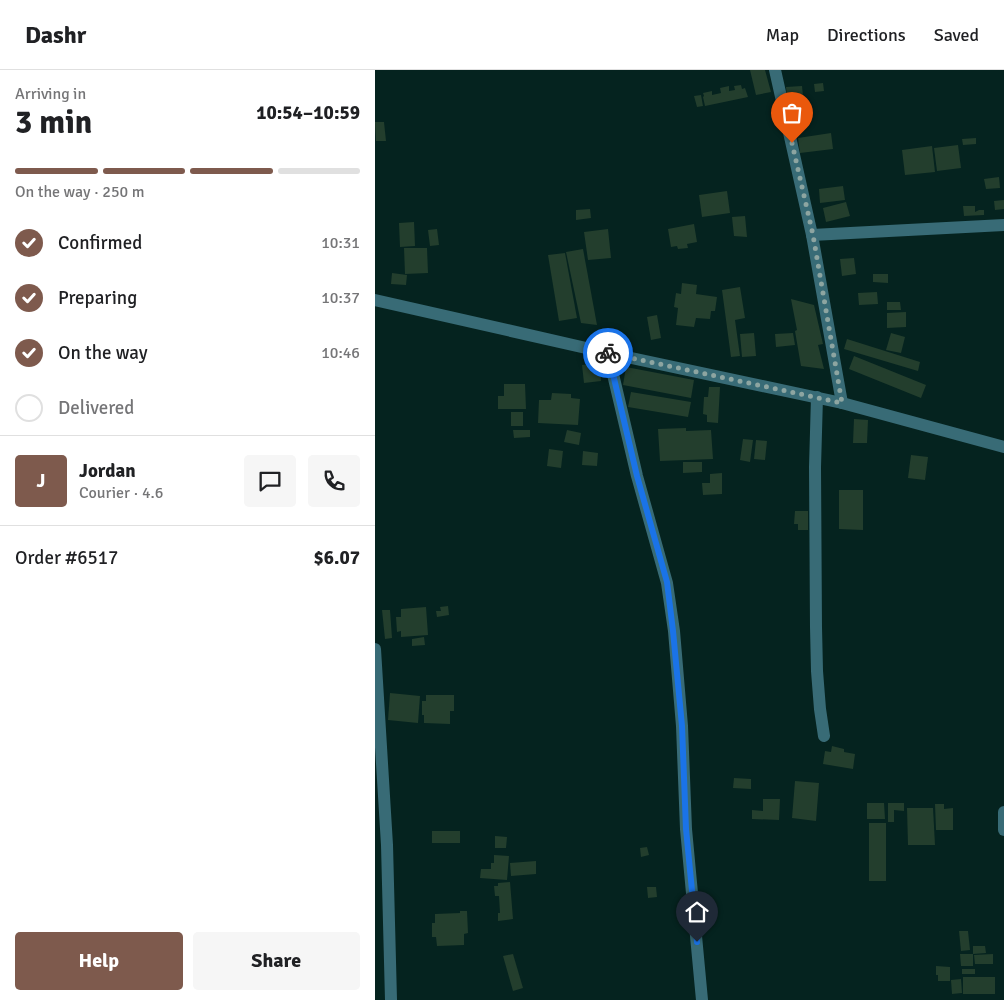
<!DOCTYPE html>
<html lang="en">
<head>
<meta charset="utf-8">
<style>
	:root { --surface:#fff; --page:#f6f6f6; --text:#202124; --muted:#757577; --line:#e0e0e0; --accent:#7e5a4d }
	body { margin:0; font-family:Signika,sans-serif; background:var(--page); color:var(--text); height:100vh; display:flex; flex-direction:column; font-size:19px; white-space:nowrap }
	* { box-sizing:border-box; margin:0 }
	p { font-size:16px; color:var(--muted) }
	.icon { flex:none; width:28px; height:28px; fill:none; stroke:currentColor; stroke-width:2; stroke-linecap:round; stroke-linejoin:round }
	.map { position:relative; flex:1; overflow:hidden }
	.drawer { display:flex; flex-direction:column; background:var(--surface); width:375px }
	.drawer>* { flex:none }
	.pin { position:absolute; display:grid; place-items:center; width:42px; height:42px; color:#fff; margin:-51px -21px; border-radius:50% 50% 50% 0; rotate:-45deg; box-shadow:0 0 5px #0007 }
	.pin .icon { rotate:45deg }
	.courier { position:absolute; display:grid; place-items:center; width:50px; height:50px; margin:-25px; border:4px solid #1a73e8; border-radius:50%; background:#fff; color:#222; box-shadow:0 1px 6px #0007 }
	.headline em { font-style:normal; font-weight:700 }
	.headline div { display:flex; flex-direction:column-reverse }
	.headline { display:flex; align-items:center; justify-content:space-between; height:85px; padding:0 15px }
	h1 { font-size:32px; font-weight:700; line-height:38px }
	.bar { display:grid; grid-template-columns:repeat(4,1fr); gap:8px 5px; align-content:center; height:60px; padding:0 15px }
	.bar i { height:6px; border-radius:4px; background:var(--line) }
	.bar .on { background:var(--accent) }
	.bar p { grid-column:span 4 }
	.line { display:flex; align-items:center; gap:12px; padding:0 15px; border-top:1px solid var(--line) }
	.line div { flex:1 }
	.round { display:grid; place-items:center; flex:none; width:52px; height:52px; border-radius:5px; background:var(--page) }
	ol { padding:0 15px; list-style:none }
	li { display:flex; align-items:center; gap:15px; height:55px }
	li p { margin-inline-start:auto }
	li .icon { padding:5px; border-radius:50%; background:var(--accent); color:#fff; stroke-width:4 }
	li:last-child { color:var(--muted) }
	li i { width:28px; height:28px; border:2px solid var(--line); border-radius:50% }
	.button { display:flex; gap:10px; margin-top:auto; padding:10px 15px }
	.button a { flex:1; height:58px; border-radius:5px; background:var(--accent); color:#fff; font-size:20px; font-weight:700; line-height:58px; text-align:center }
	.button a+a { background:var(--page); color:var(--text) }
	header { display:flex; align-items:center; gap:30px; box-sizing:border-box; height:70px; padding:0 25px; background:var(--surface); border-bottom:1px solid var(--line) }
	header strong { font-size:24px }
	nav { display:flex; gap:28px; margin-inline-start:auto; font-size:18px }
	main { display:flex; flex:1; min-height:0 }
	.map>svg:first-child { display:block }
	.building { fill:#233e2d }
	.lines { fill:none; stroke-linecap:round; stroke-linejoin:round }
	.minor { stroke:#386b76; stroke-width:12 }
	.done { stroke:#8da5a1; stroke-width:5; stroke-dasharray:0 9 }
	.route { stroke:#1a73e8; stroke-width:6 }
</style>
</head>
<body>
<header>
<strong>Dashr</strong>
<nav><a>Map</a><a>Directions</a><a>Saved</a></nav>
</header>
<main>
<section class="drawer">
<div class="headline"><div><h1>3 min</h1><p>Arriving in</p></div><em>10:54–10:59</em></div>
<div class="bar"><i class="on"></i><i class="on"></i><i class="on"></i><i></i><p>On the way · 250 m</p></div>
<ol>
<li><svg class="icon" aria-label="check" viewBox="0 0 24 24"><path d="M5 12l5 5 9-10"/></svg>Confirmed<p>10:31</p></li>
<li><svg class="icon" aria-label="check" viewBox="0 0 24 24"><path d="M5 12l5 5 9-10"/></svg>Preparing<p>10:37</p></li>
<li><svg class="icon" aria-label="check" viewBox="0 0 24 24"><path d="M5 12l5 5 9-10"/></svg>On the way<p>10:46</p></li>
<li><i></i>Delivered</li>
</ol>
<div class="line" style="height:90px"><b class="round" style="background:var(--accent);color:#fff">J</b><div><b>Jordan</b><p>Courier · 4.6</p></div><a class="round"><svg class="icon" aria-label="chat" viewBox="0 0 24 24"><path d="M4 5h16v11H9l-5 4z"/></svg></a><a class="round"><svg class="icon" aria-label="phone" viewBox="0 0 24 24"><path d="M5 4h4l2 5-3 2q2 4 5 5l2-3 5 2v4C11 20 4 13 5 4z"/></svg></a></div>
<div class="line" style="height:65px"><div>Order #6517</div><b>$6.07</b></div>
<div class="button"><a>Help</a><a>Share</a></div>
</section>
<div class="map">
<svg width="629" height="930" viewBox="0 0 629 930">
	<rect width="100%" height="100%" fill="#05231f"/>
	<!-- building -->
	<g class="building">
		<polygon points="375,0 390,0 396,22 381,25"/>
		<polygon points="448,13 449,21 440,22 439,14"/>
		<polygon points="366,15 367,19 370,18 373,27 330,36 328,27 329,26 328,23 337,21 337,25 346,23 345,18 354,16 354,21 360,20 359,16"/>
		<polygon points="427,16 428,26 412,27 411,17"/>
		<polygon points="326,25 328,36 322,37 319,26"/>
		<polygon points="0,52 9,52 11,71 1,71"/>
		<polygon points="456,63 458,79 425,83 423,68"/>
		<polygon points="601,68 601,74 588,75 587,69"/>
		<polygon points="583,75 586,98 562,101 559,78"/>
		<polygon points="557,76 560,102 530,105 527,80"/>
		<polygon points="624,107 625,118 611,119 609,109"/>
		<polygon points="468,116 470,130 445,133 444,119"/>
		<polygon points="352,121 355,143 327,147 324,125"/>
		<polygon points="629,130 629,139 620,140 619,131"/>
		<polygon points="471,132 475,146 451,152 448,138"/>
		<polygon points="588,136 600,136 600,142 604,140 609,140 609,145 589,146"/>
		<polygon points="215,139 216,148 201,150 201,140"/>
		<polygon points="370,146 372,167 359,166 357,147"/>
		<polygon points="39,152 40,176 25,177 24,153"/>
		<polygon points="319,154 322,172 312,174 313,178 303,179 302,176 296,177 293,159"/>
		<polygon points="62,159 64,175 55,176 53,160"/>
		<polygon points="233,159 236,188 213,190 209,162"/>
		<polygon points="29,178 52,178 53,203 30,204"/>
		<polygon points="208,179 222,255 206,253 191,182"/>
		<polygon points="190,183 202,248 184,251 173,185"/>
		<polygon points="479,188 481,204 467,206 465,189"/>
		<polygon points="17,203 32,205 31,215 16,214"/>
		<polygon points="498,204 513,204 513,213 498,212"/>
		<polygon points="307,213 322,215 321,224 342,227 340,241 336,241 335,249 321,248 319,257 301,255 303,238 299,237 301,223 306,224"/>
		<polygon points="365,217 370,248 360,250 365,286 356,287 347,220"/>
		<polygon points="502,222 503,234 484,235 483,223"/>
		<polygon points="416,229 439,235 448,274 443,275 449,299 426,296 420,261 422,260"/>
		<polygon points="512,232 525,232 526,240 512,240"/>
		<polygon points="531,242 531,257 512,258 512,243"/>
		<polygon points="282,245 286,268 276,270 272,247"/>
		<polygon points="379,263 381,286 367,287 365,264"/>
		<polygon points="418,263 420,275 401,277 400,264"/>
		<polygon points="516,263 530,267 526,283 511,280"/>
		<polygon points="472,269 545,292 543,301 469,279"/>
		<polygon points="479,286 551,315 546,328 474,299"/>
		<polygon points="225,293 226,311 209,313 207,295"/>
		<polygon points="251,297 319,310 316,328 248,315"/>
		<polygon points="129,314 150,314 151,339 123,339 123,326 129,326"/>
		<polygon points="334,317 345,317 343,353 332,352 332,345 328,344 329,327 333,327"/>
		<polygon points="256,322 316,332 313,347 253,337"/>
		<polygon points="177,323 196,324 196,328 205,329 203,355 163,353 164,330 176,330"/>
		<rect x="136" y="342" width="12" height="14"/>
		<polygon points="479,349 493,350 492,373 478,373"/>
		<polygon points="311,358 311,361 336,360 338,389 285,391 283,359"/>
		<polygon points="138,360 155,360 155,367 139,368"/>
		<polygon points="192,360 206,363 204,375 189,372"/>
		<polygon points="368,369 378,370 375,392 365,390"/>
		<polygon points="381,370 392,371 390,390 379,389"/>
		<polygon points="174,379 188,381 186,398 172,396"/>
		<polygon points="208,381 223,383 222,396 207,395"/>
		<polygon points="536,385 553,387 550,410 533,408"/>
		<polygon points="308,392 327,392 327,402 308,403"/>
		<polygon points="347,403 347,424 328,425 327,413 335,413 335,404"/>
		<polygon points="464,420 488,420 488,460 464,459"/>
		<polygon points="420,441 433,441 433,460 423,460 423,454 419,454"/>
		<polygon points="73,536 74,545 62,547 61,541 66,541 65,537"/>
		<polygon points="51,537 53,565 26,567 26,561 22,562 21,547 26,547 26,539"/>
		<polygon points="7,540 15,540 17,568 10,569"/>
		<polygon points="49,567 50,575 37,576 37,569"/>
		<polygon points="15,623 45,626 43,653 13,650"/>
		<polygon points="51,625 79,625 79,641 75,641 75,654 49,653 49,645 47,645 47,631 51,631"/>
		<polygon points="457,676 469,679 469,682 480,684 478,699 448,694 450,681 456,682"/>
		<polygon points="359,708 376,709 376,719 358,718"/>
		<polygon points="420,711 444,713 441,751 417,748"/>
		<polygon points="388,729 405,729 404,750 377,749 377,740 388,741"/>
		<polygon points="492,733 509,733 510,749 492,749"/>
		<polygon points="513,733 529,733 529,741 519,740 519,752 513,752"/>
		<polygon points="560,734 569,734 569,739 578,738 578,760 561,760"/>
		<polygon points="532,738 558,738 560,775 533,775"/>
		<rect x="494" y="753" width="17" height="58"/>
		<rect x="57" y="761" width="28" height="12"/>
		<polygon points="120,766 132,767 131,778 120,778"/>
		<polygon points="272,777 274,785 266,787 265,778"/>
		<polygon points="119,785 134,786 132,810 105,808 106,799 116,799 116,793 119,793"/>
		<polygon points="161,791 161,804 136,806 135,793"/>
		<polygon points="135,812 138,849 123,851 123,843 125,843 124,826 120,826 119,816 123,816 123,813"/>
		<polygon points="272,817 281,817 282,827 273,828"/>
		<polygon points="85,841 92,841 93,863 89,864 89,875 62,876 61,867 57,867 57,853 60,853 60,844 85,843"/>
		<polygon points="584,861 593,861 595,880 586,881"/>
		<polygon points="598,876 610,876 611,883 598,884"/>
		<polygon points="138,884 148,918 138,921 128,886"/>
		<polygon points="585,884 598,884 598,896 586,896"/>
		<polygon points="618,884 618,894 600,894 599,885"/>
		<polygon points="561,896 575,897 575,911 563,911 563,905 561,905"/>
		<rect x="587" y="899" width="13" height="5"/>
		<rect x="588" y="907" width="32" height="17"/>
		<polygon points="586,909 587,923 577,924 576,910"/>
	</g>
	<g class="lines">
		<!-- minor -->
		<g class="minor">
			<polyline points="400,0 437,165 467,333"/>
			<polyline points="437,165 629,155"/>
			<polyline points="0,230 233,283 467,333 629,377"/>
			<polyline points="233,283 262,406 292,513 299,561 307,656 311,759 327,930"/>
			<polyline points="442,327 440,397 441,557 442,601 445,639 449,666"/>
			<polyline points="0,579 12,775 16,930"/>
			<polyline points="629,742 629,760"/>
		</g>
	</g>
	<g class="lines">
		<!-- done -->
		<polyline class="done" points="233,283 467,333 438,165 417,73"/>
		<!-- route -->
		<polyline class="route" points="233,283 262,406 292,512 298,561 307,656 311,759 322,872"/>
	</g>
</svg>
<div class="pin" style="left:417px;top:73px;background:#ea580c"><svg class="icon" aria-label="bag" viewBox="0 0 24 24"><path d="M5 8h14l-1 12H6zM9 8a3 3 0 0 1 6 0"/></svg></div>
<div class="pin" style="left:322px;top:872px;background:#1f2937"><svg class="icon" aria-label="home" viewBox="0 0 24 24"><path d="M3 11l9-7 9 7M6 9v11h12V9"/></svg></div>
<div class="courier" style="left:233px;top:283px"><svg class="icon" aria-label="bike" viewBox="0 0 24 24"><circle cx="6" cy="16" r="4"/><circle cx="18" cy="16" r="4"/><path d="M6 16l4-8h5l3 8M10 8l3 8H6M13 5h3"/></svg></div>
</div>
</main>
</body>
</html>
